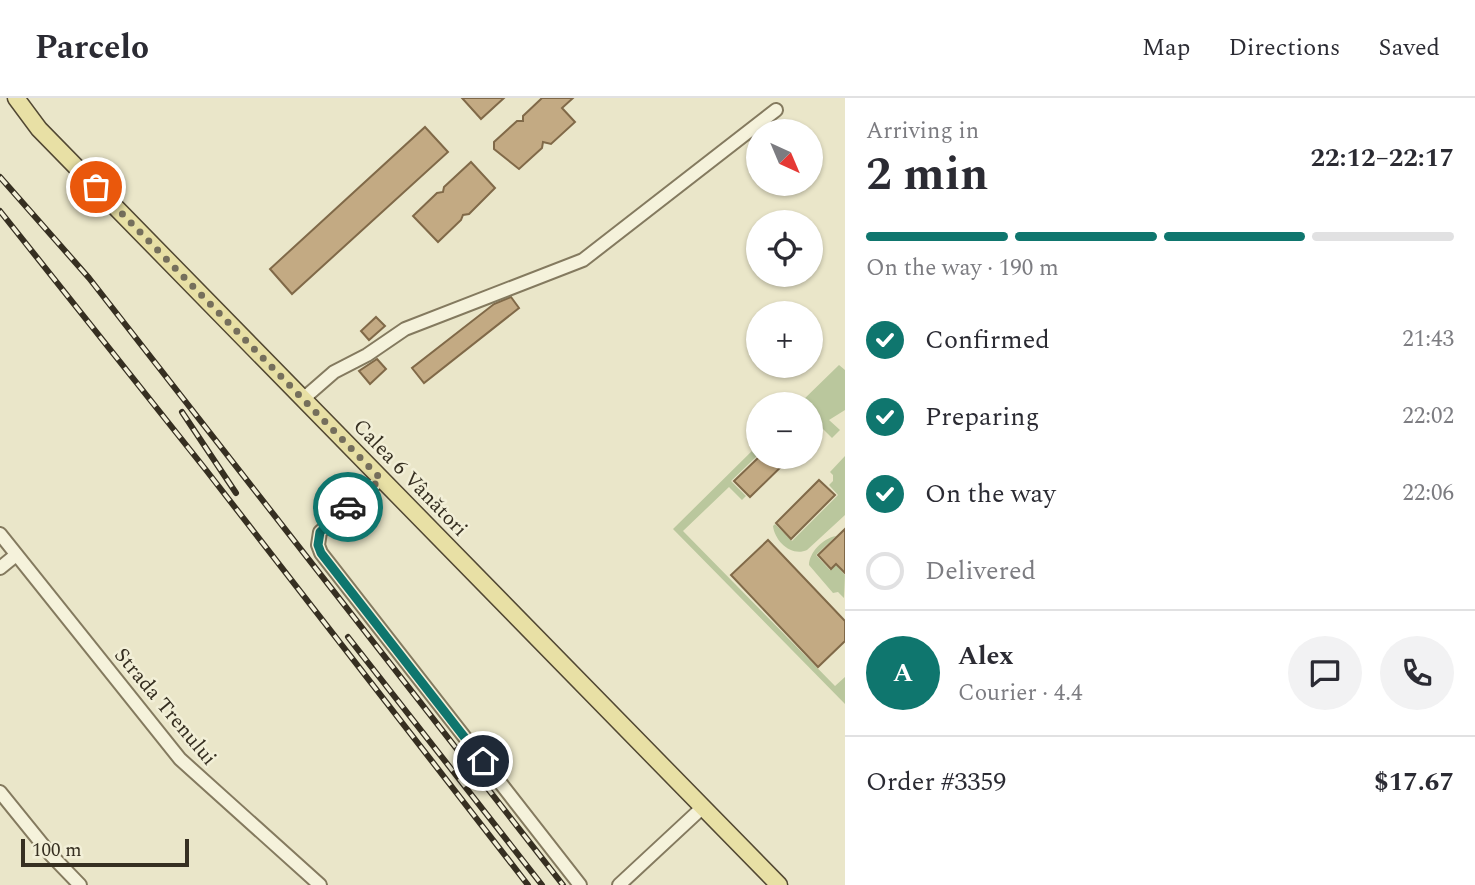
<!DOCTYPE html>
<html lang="en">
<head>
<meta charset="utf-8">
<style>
	:root { --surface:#fff; --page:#f2f2f3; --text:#2b2b33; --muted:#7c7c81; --line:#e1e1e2; --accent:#0f766e }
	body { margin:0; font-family:Spectral,serif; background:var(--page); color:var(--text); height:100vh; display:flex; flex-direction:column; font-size:26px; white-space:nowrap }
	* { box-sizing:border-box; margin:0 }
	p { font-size:23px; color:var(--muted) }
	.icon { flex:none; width:38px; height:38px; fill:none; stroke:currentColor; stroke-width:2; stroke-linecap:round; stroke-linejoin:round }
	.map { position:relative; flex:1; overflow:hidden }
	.panel { display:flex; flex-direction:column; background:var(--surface); width:630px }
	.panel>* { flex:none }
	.needle { width:46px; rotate:136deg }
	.fabs { position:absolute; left:746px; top:21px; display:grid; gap:14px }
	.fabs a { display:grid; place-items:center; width:77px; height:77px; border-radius:50%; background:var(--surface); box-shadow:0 2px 5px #0004; font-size:35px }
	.scale { position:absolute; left:21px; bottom:18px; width:168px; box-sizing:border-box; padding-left:7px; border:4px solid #362f21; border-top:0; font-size:19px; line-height:24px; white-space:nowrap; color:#362f21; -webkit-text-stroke:5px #f2efd7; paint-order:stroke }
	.pin { position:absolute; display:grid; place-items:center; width:60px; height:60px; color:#fff; margin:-30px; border:4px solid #fff; border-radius:50%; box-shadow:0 2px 7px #0007 }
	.courier { position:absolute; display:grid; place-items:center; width:70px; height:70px; margin:-35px; border:5px solid #0f766e; border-radius:50%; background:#fff; color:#222; box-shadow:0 2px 9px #0007 }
	.summary em { font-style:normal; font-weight:700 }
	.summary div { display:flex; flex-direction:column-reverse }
	.summary { display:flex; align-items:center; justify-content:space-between; height:119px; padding:0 21px }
	h1 { font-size:46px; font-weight:700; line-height:52px }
	.bar { display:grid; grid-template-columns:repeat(4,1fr); gap:10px 7px; align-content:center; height:84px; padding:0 21px }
	.bar i { height:9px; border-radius:5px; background:var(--line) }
	.bar .on { background:var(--accent) }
	.bar p { grid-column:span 4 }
	.line { display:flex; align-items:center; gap:18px; padding:0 21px; border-top:2px solid var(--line) }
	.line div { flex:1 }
	.round { display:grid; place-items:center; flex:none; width:74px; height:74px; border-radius:37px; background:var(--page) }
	ol { padding:0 21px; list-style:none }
	li { display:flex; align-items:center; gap:21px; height:77px }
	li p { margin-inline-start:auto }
	li .icon { padding:7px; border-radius:50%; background:var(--accent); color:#fff; stroke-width:4 }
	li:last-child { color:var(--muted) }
	li i { width:38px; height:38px; border:4px solid var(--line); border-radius:50% }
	header { display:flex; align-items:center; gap:42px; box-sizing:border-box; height:98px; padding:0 35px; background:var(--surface); border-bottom:2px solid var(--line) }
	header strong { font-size:33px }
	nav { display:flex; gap:38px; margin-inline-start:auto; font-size:24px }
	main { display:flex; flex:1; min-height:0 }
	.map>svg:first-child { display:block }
	.green { fill:#bac79d }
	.building { fill:#c3aa83; stroke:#806948; stroke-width:2 }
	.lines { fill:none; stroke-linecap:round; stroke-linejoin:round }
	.minor-casing { stroke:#847a5f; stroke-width:16 }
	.major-casing { stroke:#524833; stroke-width:19 }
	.minor { stroke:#f5f2db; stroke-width:12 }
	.major { stroke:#e8e0a5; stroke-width:16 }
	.rail-casing { stroke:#362f21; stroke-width:6 }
	.rail { stroke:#f2efd7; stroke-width:3.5; stroke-dasharray:10; stroke-linecap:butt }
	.done { stroke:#756f5c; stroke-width:7; stroke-dasharray:0 12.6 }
	.route { stroke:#0f766e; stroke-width:9 }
	.labels { text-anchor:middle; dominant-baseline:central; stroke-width:5; stroke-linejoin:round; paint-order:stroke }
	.street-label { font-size:21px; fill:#362f21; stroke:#f2efd7 }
</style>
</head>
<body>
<header>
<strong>Parcelo</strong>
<nav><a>Map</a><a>Directions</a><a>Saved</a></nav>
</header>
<main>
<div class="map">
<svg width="845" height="787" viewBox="0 0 845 787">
	<rect width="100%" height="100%" fill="#eae6c9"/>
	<!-- green -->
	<g class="green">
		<polygon points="839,267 845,272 845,312 829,322 840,332 832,340 810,318 810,306 799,306"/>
		<polygon points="758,347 758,357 731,383 746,398 742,402 729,389 683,433 835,588 845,579 845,606 673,431"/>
		<path d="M 845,358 L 845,417 L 807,452 C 792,459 775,444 773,428 L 775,426 L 792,443 L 838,397 L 829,387 L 833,383 L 833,377 L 830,374 Z"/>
		<path d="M 836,438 L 816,457 L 830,472 L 836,467 L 845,477 L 844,500 L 838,494 L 833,495 L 809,467 C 809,455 823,440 836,438 Z"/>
	</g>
	<!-- building -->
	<g class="building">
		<polygon points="462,0 504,0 481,21"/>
		<polygon points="542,0 573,0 562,10 575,24 551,46 543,44 542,50 519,71 494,51 494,44 517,23 523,23 523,18"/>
		<polygon points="425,29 448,54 292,196 270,171"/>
		<polygon points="471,64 495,90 469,116 463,117 461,122 438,144 413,118 437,95 443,94 444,89"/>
		<polygon points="511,199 519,210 424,285 412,270 494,206"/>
		<polygon points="376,219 385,228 369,242 361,233"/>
		<polygon points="377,261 386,271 370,286 359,273"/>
		<polygon points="759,359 791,359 750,399 734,383"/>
		<polygon points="819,382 835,397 791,441 776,425"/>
		<polygon points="845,431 845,475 836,466 831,471 818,457"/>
		<polygon points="768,442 845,523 845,543 818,569 731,477"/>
	</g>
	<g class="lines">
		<defs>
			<g id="minor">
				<polyline points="303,301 334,274 367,257 405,231 583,162 776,12"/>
				<polyline points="381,381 320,434 318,447 321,455 580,787"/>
				<polyline points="0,436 180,661 320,787"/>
				<polyline points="0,470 16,457"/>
				<polyline points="0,694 51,757 80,787"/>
				<polyline points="619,787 703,709"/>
			</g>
			<polyline id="major" points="16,0 39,31 779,787"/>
		</defs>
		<!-- minor casing -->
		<use href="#minor" class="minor-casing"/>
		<!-- major casing -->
		<use href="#major" class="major-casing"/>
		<!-- minor -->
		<use href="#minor" class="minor"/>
		<!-- major -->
		<use href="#major" class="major"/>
		<defs>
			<g id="rail">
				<polyline points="0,79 89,180 563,787"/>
				<polyline points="0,113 206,372 528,787"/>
				<polyline points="182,314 236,395"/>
				<polyline points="348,539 542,787"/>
			</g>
		</defs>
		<!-- rail casing -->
		<use href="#rail" class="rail-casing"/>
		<!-- rail -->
		<use href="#rail" class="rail"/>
	</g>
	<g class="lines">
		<!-- done -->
		<polyline class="done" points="96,89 381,381 348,409"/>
		<!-- route -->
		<polyline class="route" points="348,409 320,434 318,447 321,455 483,663"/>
	</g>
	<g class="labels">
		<!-- street labels -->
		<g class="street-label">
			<text transform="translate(410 380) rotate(46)">Calea 6 Vânători</text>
			<text transform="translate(165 609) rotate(50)">Strada Trenului</text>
		</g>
	</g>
</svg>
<div class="fabs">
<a><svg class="needle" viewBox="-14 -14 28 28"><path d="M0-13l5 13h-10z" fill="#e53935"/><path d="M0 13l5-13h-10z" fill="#7c7c81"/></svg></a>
<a><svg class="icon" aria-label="locate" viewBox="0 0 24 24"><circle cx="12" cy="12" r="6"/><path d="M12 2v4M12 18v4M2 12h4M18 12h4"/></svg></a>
<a>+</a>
<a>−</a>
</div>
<div class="scale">100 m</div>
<div class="pin" style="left:96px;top:89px;background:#ea580c"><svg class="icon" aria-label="bag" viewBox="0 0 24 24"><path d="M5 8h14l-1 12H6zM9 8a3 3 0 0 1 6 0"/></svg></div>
<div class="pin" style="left:483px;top:663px;background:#1f2937"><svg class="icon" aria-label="home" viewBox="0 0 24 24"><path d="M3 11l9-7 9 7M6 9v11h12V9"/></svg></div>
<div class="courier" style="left:348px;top:409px"><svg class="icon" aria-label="car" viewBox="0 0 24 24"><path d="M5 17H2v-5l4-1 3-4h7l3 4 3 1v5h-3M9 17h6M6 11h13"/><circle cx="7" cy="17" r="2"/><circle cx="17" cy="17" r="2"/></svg></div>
</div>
<section class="panel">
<div class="summary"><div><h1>2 min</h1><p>Arriving in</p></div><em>22:12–22:17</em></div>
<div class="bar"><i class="on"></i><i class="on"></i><i class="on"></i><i></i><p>On the way · 190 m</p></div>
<ol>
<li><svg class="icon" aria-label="check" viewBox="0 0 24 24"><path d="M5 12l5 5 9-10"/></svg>Confirmed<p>21:43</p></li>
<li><svg class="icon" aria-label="check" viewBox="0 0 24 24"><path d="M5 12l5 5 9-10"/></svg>Preparing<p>22:02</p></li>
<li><svg class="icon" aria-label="check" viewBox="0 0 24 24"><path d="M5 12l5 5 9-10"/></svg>On the way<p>22:06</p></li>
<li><i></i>Delivered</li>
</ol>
<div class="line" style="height:126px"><b class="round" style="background:var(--accent);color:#fff">A</b><div><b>Alex</b><p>Courier · 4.4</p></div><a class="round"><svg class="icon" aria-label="chat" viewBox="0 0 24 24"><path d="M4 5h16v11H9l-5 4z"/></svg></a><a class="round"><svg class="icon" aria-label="phone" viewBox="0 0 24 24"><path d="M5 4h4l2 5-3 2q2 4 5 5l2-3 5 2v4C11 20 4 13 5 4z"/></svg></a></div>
<div class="line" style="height:91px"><div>Order #3359</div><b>$17.67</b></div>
</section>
</main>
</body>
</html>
